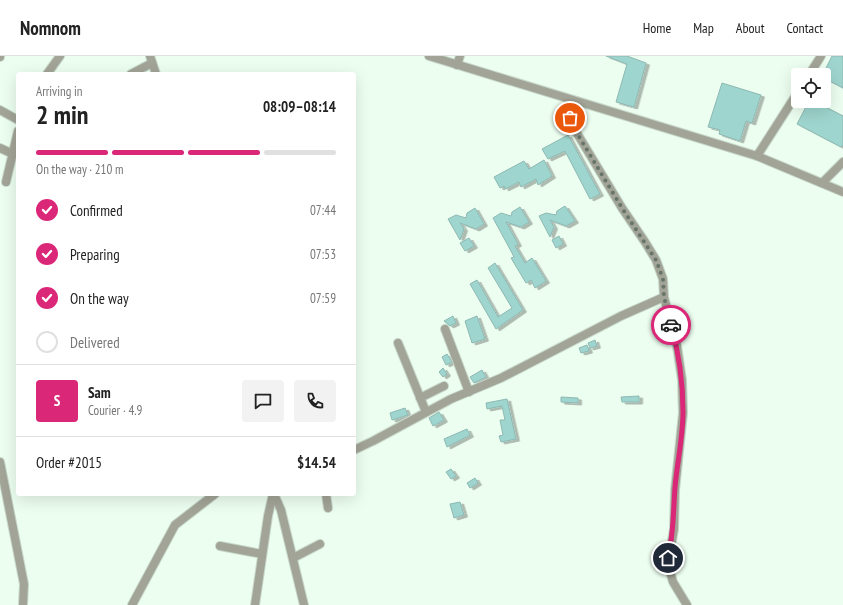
<!DOCTYPE html>
<html lang="en">
<head>
<meta charset="utf-8">
<style>
	:root { --surface:#fff; --page:#f2f2f2; --text:#222; --muted:#767676; --line:#e0e0e0; --accent:#db2777 }
	body { margin:0; font-family:"PT Sans Narrow",sans-serif; background:var(--page); color:var(--text); height:100vh; display:flex; flex-direction:column; font-size:15px; white-space:nowrap }
	* { box-sizing:border-box; margin:0 }
	p { font-size:13px; color:var(--muted) }
	.icon { flex:none; width:22px; height:22px; fill:none; stroke:currentColor; stroke-width:2; stroke-linecap:round; stroke-linejoin:round }
	.map { position:relative; flex:1; overflow:hidden }
	.panel { position:absolute; left:16px; top:16px; width:340px; height:424px; display:flex; flex-direction:column; background:var(--surface); border-radius:4px; box-shadow:0 4px 16px #0002 }
	.panel>* { flex:none }
	.fabs { position:absolute; left:791px; top:12px; display:grid; gap:8px }
	.fabs a { display:grid; place-items:center; width:40px; height:40px; border-radius:4px; background:var(--surface); box-shadow:0 4px 16px #0002; font-size:20px }
	.pin { position:absolute; display:grid; place-items:center; width:34px; height:34px; color:#fff; margin:-17px; border:2px solid #fff; border-radius:50%; box-shadow:0 1px 4px #0007 }
	.courier { position:absolute; display:grid; place-items:center; width:40px; height:40px; margin:-20px; border:3px solid #db2777; border-radius:50%; background:#fff; color:#222; box-shadow:0 1px 5px #0007 }
	.headline em { font-style:normal; font-weight:800 }
	.headline div { display:flex; flex-direction:column-reverse }
	.headline { display:flex; align-items:center; justify-content:space-between; height:68px; padding:0 20px }
	h1 { font-size:26px; font-weight:800; line-height:30px }
	.bar { display:grid; grid-template-columns:repeat(4,1fr); gap:6px 4px; align-content:center; height:48px; padding:0 20px }
	.bar i { height:5px; border-radius:3px; background:var(--line) }
	.bar .current { background:var(--accent) }
	.bar p { grid-column:span 4 }
	.line { display:flex; align-items:center; gap:10px; padding:0 20px; border-top:1px solid var(--line) }
	.line div { flex:1 }
	.round { display:grid; place-items:center; flex:none; width:42px; height:42px; border-radius:4px; background:var(--page) }
	ol { padding:0 20px; list-style:none }
	li { display:flex; align-items:center; gap:12px; height:44px }
	li p { margin-inline-start:auto }
	li .icon { padding:4px; border-radius:50%; background:var(--accent); color:#fff; stroke-width:4 }
	li:last-child { color:var(--muted) }
	li i { width:22px; height:22px; border:2px solid var(--line); border-radius:50% }
	header { display:flex; align-items:center; gap:24px; box-sizing:border-box; height:56px; padding:0 20px; background:var(--surface); border-bottom:1px solid var(--line) }
	header strong { font-size:19px }
	nav { display:flex; gap:22px; margin-inline-start:auto; font-size:14px }
	.map>svg:first-child { display:block }
	.building { fill:#9ed5ce; stroke:#8eb8b3; filter:url(#shadow) }
	.lines { fill:none; stroke-linecap:round; stroke-linejoin:round }
	.minor-casing { stroke:#c7d8cb; stroke-width:10 }
	.minor { stroke:#a1a496; stroke-width:8 }
	.done { stroke:#667469; stroke-width:4; stroke-dasharray:0 7.2 }
	.route { stroke:#db2777; stroke-width:5 }
</style>
</head>
<body>
<header>
<strong>Nomnom</strong>
<nav><a>Home</a><a>Map</a><a>About</a><a>Contact</a></nav>
</header>
<div class="map">
<svg width="843" height="549" viewBox="0 0 843 549">
	<defs>
		<filter id="shadow"><feDropShadow dx="3.5" dy="2" stdDeviation="0" flood-color="#0004"/></filter>
	</defs>
	<rect width="100%" height="100%" fill="#ecfef0"/>
	<!-- building -->
	<g class="building">
		<polygon points="606,0 627,0 646,7 634,51 616,46 627,8"/>
		<polygon points="832,0 843,0 843,32 824,22 824,16"/>
		<polygon points="722,27 761,39 752,67 746,65 740,85 719,78 720,74 708,71"/>
		<polygon points="809,45 814,45 843,60 843,89 841,91 797,68"/>
		<polygon points="568,79 600,138 590,143 565,95 548,103 542,93"/>
		<polygon points="544,104 552,120 538,129 536,123 521,131 519,126 505,133 504,130 500,132 494,121 524,105 529,113"/>
		<polygon points="565,150 575,165 566,170 550,164 554,171 550,181 539,160 546,157 556,159 557,155"/>
		<polygon points="520,151 529,166 521,171 506,166 518,188 515,190 525,207 532,202 546,225 535,232 531,224 526,227 511,202 514,201 512,197 493,162 501,157 511,160 512,156"/>
		<polygon points="475,152 484,168 476,173 460,167 464,173 460,184 448,163 456,159 466,162 467,157"/>
		<polygon points="559,180 563,188 556,192 552,184"/>
		<polygon points="469,182 474,190 465,195 460,187"/>
		<polygon points="495,207 523,254 496,273 470,228 477,224 498,261 512,252 488,212"/>
		<polygon points="453,260 456,267 450,270 444,265"/>
		<polygon points="477,260 485,283 472,287 465,265"/>
		<polygon points="595,284 597,290 590,292 588,287"/>
		<polygon points="587,289 589,295 581,297 579,292"/>
		<polygon points="447,298 452,306 446,309 442,301"/>
		<polygon points="443,312 447,318 443,321 439,316"/>
		<polygon points="482,314 486,321 474,327 470,321"/>
		<polygon points="639,340 639,346 622,346 621,341"/>
		<polygon points="561,341 578,342 578,347 561,346"/>
		<polygon points="507,343 516,383 501,386 499,380 503,379 500,364 505,364 502,350 487,353 486,347"/>
		<polygon points="405,352 408,359 392,364 390,357"/>
		<polygon points="439,356 444,364 433,370 429,362"/>
		<polygon points="467,373 470,379 447,391 444,383"/>
		<polygon points="451,413 456,420 451,423 446,416"/>
		<polygon points="475,422 478,427 470,432 467,427"/>
		<polygon points="460,446 464,459 454,462 450,448"/>
	</g>
	<g class="lines">
		<defs>
			<g id="minor">
				<polyline points="150,0 156,18"/>
				<polyline points="429,0 757,100 843,136"/>
				<polyline points="0,1 0,0"/>
				<polyline points="457,9 460,0"/>
				<polyline points="47,18 60,0"/>
				<polyline points="131,18 152,7"/>
				<polyline points="809,19 821,0"/>
				<polyline points="570,44 570,62 572,69 622,152 645,186 656,204 663,223 664,241 677,290 682,324 683,357 675,434 674,473 668,508 673,526 687,549"/>
				<polyline points="0,54 18,64"/>
				<polyline points="0,92 13,98"/>
				<polyline points="757,100 798,36"/>
				<polyline points="6,126 18,75"/>
				<polyline points="822,127 843,106"/>
				<polyline points="445,273 469,336"/>
				<polyline points="398,287 426,356"/>
				<polyline points="420,342 444,330"/>
				<polyline points="354,394 373,385 451,343 501,322 621,260 664,241"/>
				<polyline points="0,406 24,528 23,549"/>
				<polyline points="274,438 281,454 304,549"/>
				<polyline points="326,438 328,452"/>
				<polyline points="220,490 262,498"/>
				<polyline points="293,502 320,488"/>
				<polyline points="132,549 175,469 215,438"/>
				<polyline points="255,549 268,460 273,438"/>
			</g>
		</defs>
		<!-- minor casing -->
		<use href="#minor" class="minor-casing"/>
		<!-- minor -->
		<use href="#minor" class="minor"/>
	</g>
	<g class="lines">
		<!-- done -->
		<polyline class="done" points="570,62 572,69 622,152 656,204 663,223 664,241 671,269"/>
		<!-- route -->
		<path class="route" d="M 668,502 C 674,477 673,457 675,432 C 677,407 683,381 683,356 C 683,326 679,297 671,269"/>
	</g>
</svg>
<div class="fabs">
<a><svg class="icon" aria-label="locate" viewBox="0 0 24 24"><circle cx="12" cy="12" r="6"/><path d="M12 2v4M12 18v4M2 12h4M18 12h4"/></svg></a>
</div>
<div class="pin" style="left:570px;top:62px;background:#ea580c"><svg class="icon" aria-label="bag" viewBox="0 0 24 24"><path d="M5 8h14l-1 12H6zM9 8a3 3 0 0 1 6 0"/></svg></div>
<div class="pin" style="left:668px;top:502px;background:#1f2937"><svg class="icon" aria-label="home" viewBox="0 0 24 24"><path d="M3 11l9-7 9 7M6 9v11h12V9"/></svg></div>
<div class="courier" style="left:671px;top:269px"><svg class="icon" aria-label="car" viewBox="0 0 24 24"><path d="M5 17H2v-5l4-1 3-4h7l3 4 3 1v5h-3M9 17h6M6 11h13"/><circle cx="7" cy="17" r="2"/><circle cx="17" cy="17" r="2"/></svg></div>
<section class="panel">
<div class="headline"><div><h1>2 min</h1><p>Arriving in</p></div><em>08:09–08:14</em></div>
<div class="bar"><i class="current"></i><i class="current"></i><i class="current"></i><i></i><p>On the way · 210 m</p></div>
<ol>
<li><svg class="icon" aria-label="check" viewBox="0 0 24 24"><path d="M5 12l5 5 9-10"/></svg>Confirmed<p>07:44</p></li>
<li><svg class="icon" aria-label="check" viewBox="0 0 24 24"><path d="M5 12l5 5 9-10"/></svg>Preparing<p>07:53</p></li>
<li><svg class="icon" aria-label="check" viewBox="0 0 24 24"><path d="M5 12l5 5 9-10"/></svg>On the way<p>07:59</p></li>
<li><i></i>Delivered</li>
</ol>
<div class="line" style="height:72px"><b class="round" style="background:var(--accent);color:#fff">S</b><div><b>Sam</b><p>Courier · 4.9</p></div><a class="round"><svg class="icon" aria-label="chat" viewBox="0 0 24 24"><path d="M4 5h16v11H9l-5 4z"/></svg></a><a class="round"><svg class="icon" aria-label="phone" viewBox="0 0 24 24"><path d="M5 4h4l2 5-3 2q2 4 5 5l2-3 5 2v4C11 20 4 13 5 4z"/></svg></a></div>
<div class="line" style="height:52px"><div>Order #2015</div><b>$14.54</b></div>
</section>
</div>
</body>
</html>
